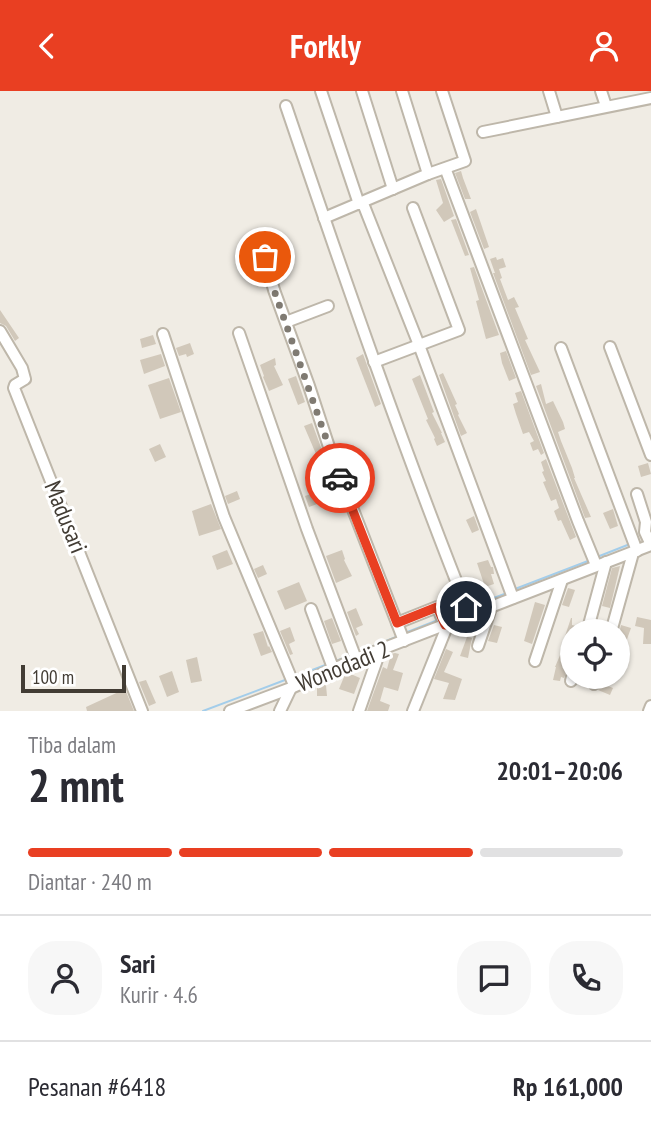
<!DOCTYPE html>
<html lang="id">
<head>
<meta charset="utf-8">
<style>
	:root { --surface:#fff; --page:#f7f7f7; --text:#2b2b33; --muted:#7c7c81; --line:#e1e1e2; --accent:#e93f22 }
	body { margin:0; font-family:"PT Sans Narrow",sans-serif; background:var(--page); color:var(--text); height:100vh; display:flex; flex-direction:column; font-size:26px; white-space:nowrap }
	* { box-sizing:border-box; margin:0 }
	p { font-size:23px; color:var(--muted) }
	.icon { flex:none; width:38px; height:38px; fill:none; stroke:currentColor; stroke-width:2; stroke-linecap:round; stroke-linejoin:round }
	.map { position:relative; height:620px; overflow:hidden }
	.panel { display:flex; flex-direction:column; background:var(--surface); flex:1 }
	.panel>* { flex:none }
	.controls { position:absolute; left:560px; top:528px; display:grid; gap:14px }
	.controls a { display:grid; place-items:center; width:70px; height:70px; border-radius:50%; background:var(--surface); box-shadow:0 2px 5px #0004; font-size:35px }
	.scale { position:absolute; left:21px; bottom:18px; width:105px; box-sizing:border-box; padding-left:7px; border:4px solid #423c34; border-top:0; font-size:19px; line-height:24px; white-space:nowrap; color:#423c34; -webkit-text-stroke:5px #fff; paint-order:stroke }
	.pin { position:absolute; display:grid; place-items:center; width:60px; height:60px; color:#fff; margin:-30px; border:4px solid #fff; border-radius:50%; box-shadow:0 2px 7px #0007 }
	.courier { position:absolute; display:grid; place-items:center; width:70px; height:70px; margin:-35px; border:5px solid #e93f22; border-radius:50%; background:#fff; color:#222; box-shadow:0 2px 9px #0007 }
	.head em { font-style:normal; font-weight:600 }
	.head div { display:flex; flex-direction:column-reverse }
	.head { display:flex; align-items:center; justify-content:space-between; height:119px; padding:0 28px }
	h1 { font-size:46px; font-weight:600; line-height:52px }
	.bar { display:grid; grid-template-columns:repeat(4,1fr); gap:10px 7px; align-content:center; height:84px; padding:0 28px }
	.bar i { height:9px; border-radius:5px; background:var(--line) }
	.bar .current { background:var(--accent) }
	.bar p { grid-column:span 4 }
	.line { display:flex; align-items:center; gap:18px; padding:0 28px; border-top:2px solid var(--line) }
	.line div { flex:1 }
	.round { display:grid; place-items:center; flex:none; width:74px; height:74px; border-radius:28px; background:var(--page) }
	header { display:flex; justify-content:space-between; align-items:center; height:91px; padding:0 28px; background:var(--accent); color:#fff; font-size:32px; font-weight:600 }
	.map>svg:first-child { display:block }
	.lines { fill:none; stroke-linecap:round; stroke-linejoin:round }
	.stream { stroke:#a3cdea; stroke-width:2 }
	.building { fill:#d1c8ba }
	.minor-casing { stroke:#beb7aa; stroke-width:14 }
	.minor { stroke:#fff; stroke-width:10 }
	.done { stroke:#7f7a72; stroke-width:7; stroke-dasharray:0 12.6 }
	.route { stroke:#e93f22; stroke-width:9 }
	.labels { text-anchor:middle; dominant-baseline:central; stroke-width:6; stroke-linejoin:round; paint-order:stroke }
	.street-label { font-size:24px; fill:#423c34; stroke:#fff }
</style>
</head>
<body>
<header><svg class="icon" aria-label="back" viewBox="0 0 24 24"><path d="M15 5l-7 7 7 7"/></svg>Forkly<svg class="icon" aria-label="person" viewBox="0 0 24 24"><circle cx="12" cy="8" r="4"/><path d="M4 21q1-7 8-7t8 7"/></svg></header>
<div class="map">
<svg width="651" height="620" viewBox="0 0 651 620">
	<rect width="100%" height="100%" fill="#f0ece4"/>
	<g class="lines">
		<!-- stream -->
		<g class="stream">
			<polyline points="597,466 630,453"/>
			<polyline points="515,498 588,470"/>
			<polyline points="473,515 507,502"/>
			<polyline points="447,526 464,519"/>
			<polyline points="405,542 438,529"/>
			<polyline points="359,561 396,546"/>
			<polyline points="336,570 351,564"/>
			<polyline points="294,586 328,573"/>
			<polyline points="203,620 285,589"/>
		</g>
	</g>
	<!-- building -->
	<g class="building">
		<polygon points="461,80 463,87 471,108 465,108 455,82"/>
		<polygon points="441,88 454,125 444,131 436,119 443,112 436,89"/>
		<polygon points="476,118 489,156 484,158 470,121"/>
		<polygon points="456,128 469,164 465,165 451,129"/>
		<polygon points="496,166 497,169 503,167 506,176 499,178 502,187 500,188 508,209 514,206 519,216 515,217 528,248 525,249 540,281 531,284 493,182 495,182 490,168"/>
		<polygon points="474,176 499,244 486,248 476,210 479,209 470,177"/>
		<polygon points="0,219 19,247 15,250 6,235 0,232"/>
		<polygon points="153,244 156,253 142,257 140,248"/>
		<polygon points="190,252 194,263 187,266 186,263 179,265 176,257"/>
		<polygon points="506,260 516,287 509,290 502,272 500,262"/>
		<polygon points="161,263 165,275 144,283 140,269"/>
		<polygon points="363,263 381,313 375,316 356,267"/>
		<polygon points="275,267 276,274 274,275 283,294 269,300 263,286 264,285 260,274"/>
		<polygon points="443,282 457,313 455,314 459,323 458,324 467,342 461,345 439,284"/>
		<polygon points="420,284 434,321 432,322 442,342 441,342 445,351 437,355 434,348 435,347 426,329 428,328 412,288"/>
		<polygon points="296,285 305,311 298,314 288,288"/>
		<polygon points="169,287 181,321 160,328 148,294"/>
		<polygon points="541,293 546,313 553,310 563,331 565,338 558,341 561,350 572,377 575,387 574,387 591,426 585,427 536,295"/>
		<polygon points="521,300 544,362 541,364 538,358 533,360 530,352 534,350 529,341 523,343 516,323 513,313 518,311 515,302"/>
		<polygon points="312,332 339,405 309,416 305,405 328,397 314,364 316,363 304,335"/>
		<polygon points="160,353 166,366 155,371 149,358"/>
		<polygon points="546,368 576,446 570,449 561,429 558,430 554,420 559,417 556,408 551,410 543,391 546,390 542,381 544,380 541,371"/>
		<polygon points="648,372 651,383 641,386 638,375"/>
		<polygon points="237,400 240,408 228,413 225,405"/>
		<polygon points="211,413 221,438 199,445 192,420"/>
		<polygon points="613,418 618,435 610,438 603,422"/>
		<polygon points="474,425 479,439 472,442 466,429"/>
		<polygon points="227,459 233,473 217,479 212,465"/>
		<polygon points="342,459 345,468 344,469 352,485 336,492 326,465"/>
		<polygon points="488,469 491,476 493,476 494,483 491,483 494,493 485,496 477,472"/>
		<polygon points="263,474 267,483 258,487 254,478"/>
		<polygon points="620,475 610,517 602,515 612,477"/>
		<polygon points="299,491 307,510 285,519 277,500"/>
		<polygon points="568,497 575,499 569,516 562,514"/>
		<polygon points="535,511 545,514 532,553 524,550"/>
		<polygon points="356,517 363,534 356,537 359,543 356,545 347,521"/>
		<polygon points="637,526 651,529 651,553 643,553 644,537 635,535"/>
		<polygon points="332,527 341,550 332,553 324,530"/>
		<polygon points="571,527 572,527 572,534 580,536 579,541 572,541 572,547 565,545"/>
		<polygon points="494,534 502,536 497,552 488,550"/>
		<polygon points="621,534 631,537 626,551 618,547"/>
		<polygon points="290,536 295,550 289,553 293,563 290,564 280,540"/>
		<polygon points="263,540 268,556 269,555 272,561 261,565 253,543"/>
		<polygon points="467,546 472,547 468,567 460,565"/>
		<polygon points="446,558 453,561 444,581 462,588 455,609 443,608 449,592 434,588"/>
		<polygon points="395,562 399,563 393,579 403,582 398,600 384,596 380,610 390,614 388,620 367,620 383,576 387,578 391,563"/>
		<polygon points="561,562 572,567 567,580 564,587 561,586 560,590 553,589 556,576 555,576"/>
		<polygon points="197,566 202,590 191,592 186,569"/>
		<polygon points="172,580 179,601 167,606 159,585"/>
		<polygon points="346,581 360,587 354,603 339,598"/>
		<polygon points="146,589 156,612 149,615 139,591"/>
		<polygon points="604,589 610,591 608,595 613,597 610,604 598,599"/>
		<polygon points="326,594 327,605 317,605 317,595"/>
		<polygon points="125,598 134,620 87,620 86,616"/>
	</g>
	<g class="lines">
		<defs>
			<g id="minor">
				<polyline points="321,0 359,113"/>
				<polyline points="362,0 393,98"/>
				<polyline points="402,0 428,83"/>
				<polyline points="549,0 557,26"/>
				<polyline points="601,0 606,15"/>
				<path d="M 286,15 C 344,186 403,357 470,525"/>
				<polyline points="483,41 651,7"/>
				<polyline points="447,82 578,430 596,474"/>
				<polyline points="364,115 419,254 513,507"/>
				<polyline points="324,127 428,83 465,70 442,0"/>
				<polyline points="265,166 274,199 309,295 331,362 404,550"/>
				<polyline points="286,231 328,215"/>
				<polyline points="0,240 22,277 25,288 15,294 14,297 142,620"/>
				<polyline points="239,242 307,438 356,568"/>
				<polyline points="163,243 224,426 294,594"/>
				<polyline points="610,256 651,364"/>
				<polyline points="561,257 637,460"/>
				<polyline points="374,271 459,239 413,117"/>
				<polyline points="637,403 646,431 645,441 651,454"/>
				<polyline points="311,518 333,577"/>
				<polyline points="397,532 437,516 445,534"/>
				<polyline points="587,541 606,471"/>
				<polyline points="611,541 633,462"/>
				<polyline points="478,555 491,517"/>
				<polyline points="535,570 562,489"/>
				<polyline points="571,590 572,586"/>
				<polyline points="594,593 597,586"/>
				<polyline points="230,620 291,597 356,568 651,454"/>
				<polyline points="280,620 291,597"/>
				<polyline points="359,620 380,560"/>
				<polyline points="413,620 448,533"/>
				<polyline points="649,620 651,615"/>
			</g>
		</defs>
		<!-- minor casing -->
		<use href="#minor" class="minor-casing"/>
		<!-- minor -->
		<use href="#minor" class="minor"/>
	</g>
	<g class="lines">
		<!-- done -->
		<polyline class="done" points="265,166 274,199 340,387"/>
		<!-- route -->
		<polyline class="route" points="340,387 397,532 437,516 445,534 470,525 466,516"/>
	</g>
	<g class="labels">
		<!-- street labels -->
		<g class="street-label">
			<text transform="translate(66 426) rotate(68)">Madusari</text>
			<text transform="translate(343 575) rotate(-22)">Wonodadi 2</text>
		</g>
	</g>
</svg>
<div class="controls">
<a><svg class="icon" aria-label="locate" viewBox="0 0 24 24"><circle cx="12" cy="12" r="6"/><path d="M12 2v4M12 18v4M2 12h4M18 12h4"/></svg></a>
</div>
<div class="scale">100 m</div>
<div class="pin" style="left:265px;top:166px;background:#ea580c"><svg class="icon" aria-label="bag" viewBox="0 0 24 24"><path d="M5 8h14l-1 12H6zM9 8a3 3 0 0 1 6 0"/></svg></div>
<div class="pin" style="left:466px;top:516px;background:#1f2937"><svg class="icon" aria-label="home" viewBox="0 0 24 24"><path d="M3 11l9-7 9 7M6 9v11h12V9"/></svg></div>
<div class="courier" style="left:340px;top:387px"><svg class="icon" aria-label="car" viewBox="0 0 24 24"><path d="M5 17H2v-5l4-1 3-4h7l3 4 3 1v5h-3M9 17h6M6 11h13"/><circle cx="7" cy="17" r="2"/><circle cx="17" cy="17" r="2"/></svg></div>
</div>
<section class="panel">
<div class="head"><div><h1>2 mnt</h1><p>Tiba dalam</p></div><em>20:01–20:06</em></div>
<div class="bar"><i class="current"></i><i class="current"></i><i class="current"></i><i></i><p>Diantar · 240 m</p></div>
<div class="line" style="height:126px"><a class="round"><svg class="icon" aria-label="person" viewBox="0 0 24 24"><circle cx="12" cy="8" r="4"/><path d="M4 21q1-7 8-7t8 7"/></svg></a><div><b>Sari</b><p>Kurir · 4.6</p></div><a class="round"><svg class="icon" aria-label="chat" viewBox="0 0 24 24"><path d="M4 5h16v11H9l-5 4z"/></svg></a><a class="round"><svg class="icon" aria-label="phone" viewBox="0 0 24 24"><path d="M5 4h4l2 5-3 2q2 4 5 5l2-3 5 2v4C11 20 4 13 5 4z"/></svg></a></div>
<div class="line" style="height:91px"><div>Pesanan #6418</div><b>Rp 161,000</b></div>
</section>
</body>
</html>
